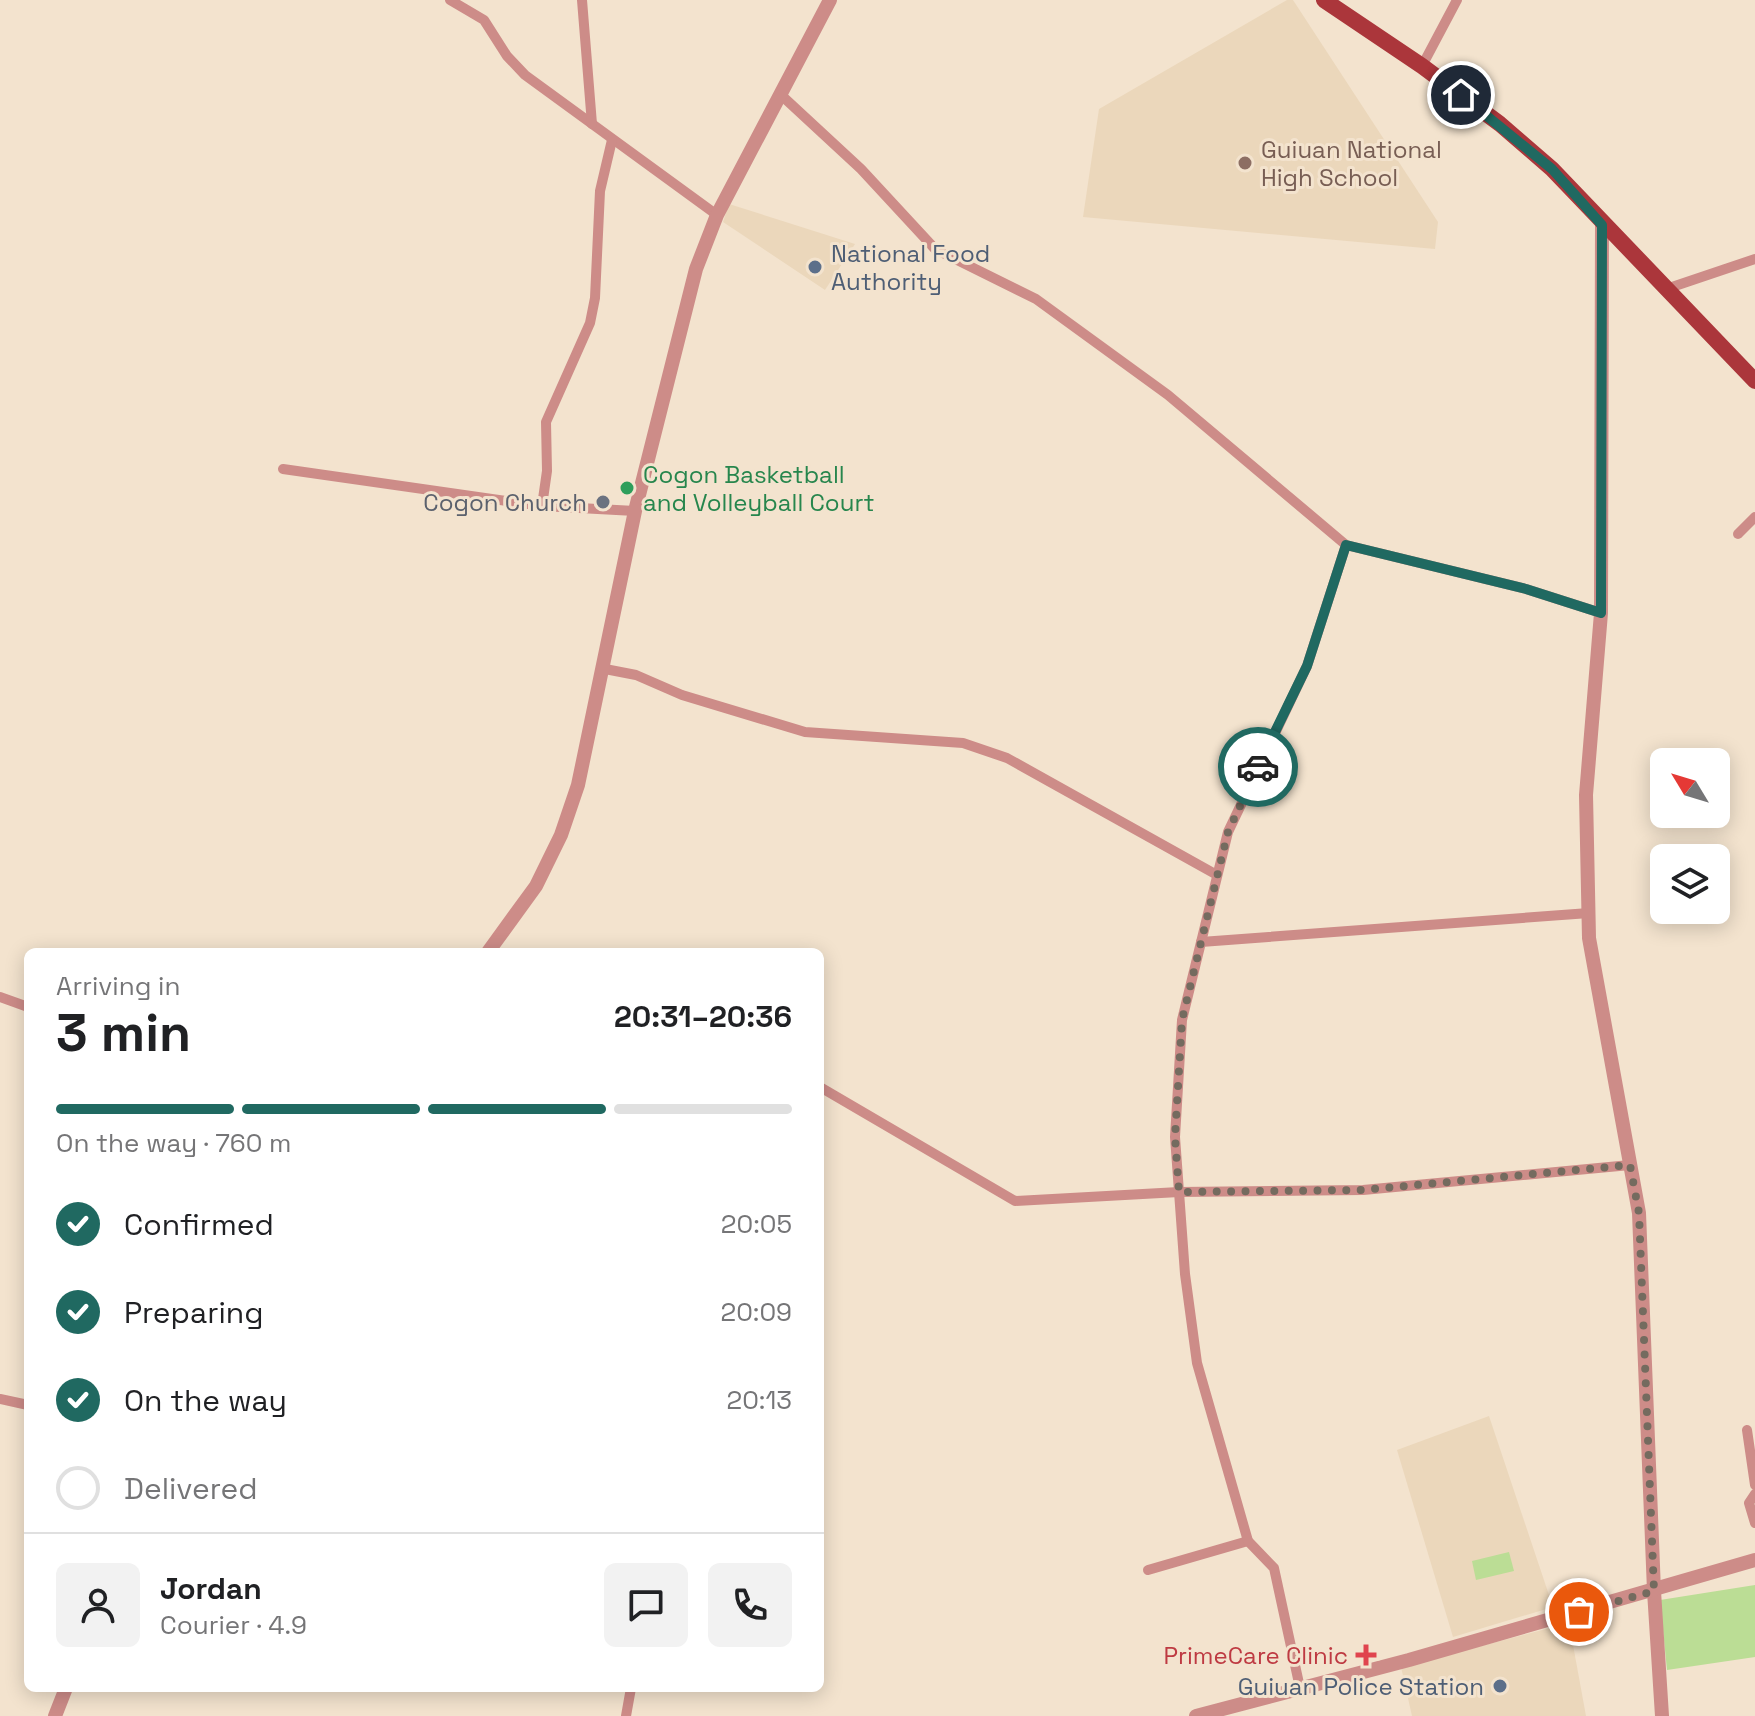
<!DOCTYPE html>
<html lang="en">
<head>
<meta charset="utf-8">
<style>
	:root { --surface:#fff; --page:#f2f2f2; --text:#202124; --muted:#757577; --line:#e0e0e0; --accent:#206961 }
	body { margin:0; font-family:"Space Grotesk",sans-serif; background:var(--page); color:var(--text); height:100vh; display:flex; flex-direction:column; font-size:30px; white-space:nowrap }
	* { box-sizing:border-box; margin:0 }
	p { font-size:26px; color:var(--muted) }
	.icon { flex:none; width:44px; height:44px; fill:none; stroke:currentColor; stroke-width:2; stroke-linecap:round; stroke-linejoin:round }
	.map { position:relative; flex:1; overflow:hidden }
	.panel { position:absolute; left:24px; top:948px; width:800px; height:744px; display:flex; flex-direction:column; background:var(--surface); border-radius:12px; box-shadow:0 4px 20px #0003 }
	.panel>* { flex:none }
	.needle { width:52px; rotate:308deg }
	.controls { position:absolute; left:1650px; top:748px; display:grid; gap:16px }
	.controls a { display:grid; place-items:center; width:80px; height:80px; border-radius:12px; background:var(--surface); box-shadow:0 4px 20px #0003; font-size:40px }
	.pin { position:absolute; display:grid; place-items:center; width:68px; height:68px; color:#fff; margin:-34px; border:4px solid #fff; border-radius:50%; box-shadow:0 2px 8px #0007 }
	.courier { position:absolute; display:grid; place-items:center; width:80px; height:80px; margin:-40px; border:6px solid #206961; border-radius:50%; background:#fff; color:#222; box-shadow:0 2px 10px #0007 }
	.overview em { font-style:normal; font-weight:800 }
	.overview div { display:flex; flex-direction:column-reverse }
	.overview { display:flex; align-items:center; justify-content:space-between; height:136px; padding:0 32px }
	h1 { font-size:52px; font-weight:800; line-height:60px }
	.bar { display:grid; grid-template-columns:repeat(4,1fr); gap:12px 8px; align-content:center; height:96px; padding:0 32px }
	.bar i { height:10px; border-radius:6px; background:var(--line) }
	.bar .current { background:var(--accent) }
	.bar p { grid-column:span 4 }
	.line { display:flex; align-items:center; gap:20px; padding:0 32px; border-top:2px solid var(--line) }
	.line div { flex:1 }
	.round { display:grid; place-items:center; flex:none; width:84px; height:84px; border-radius:12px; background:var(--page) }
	ol { padding:0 32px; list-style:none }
	li { display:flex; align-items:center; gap:24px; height:88px }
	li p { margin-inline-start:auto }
	li .icon { padding:8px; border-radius:50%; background:var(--accent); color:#fff; stroke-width:4 }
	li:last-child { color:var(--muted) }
	li i { width:44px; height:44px; border:4px solid var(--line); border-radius:50% }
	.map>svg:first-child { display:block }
	.built { fill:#ebd7bb }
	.green { fill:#bbdd95 }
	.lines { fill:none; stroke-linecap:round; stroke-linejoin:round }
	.minor { stroke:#cd8c88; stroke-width:10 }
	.tertiary { stroke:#cd8c88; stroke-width:14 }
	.primary { stroke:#ab363b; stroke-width:16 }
	.done { stroke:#746b5f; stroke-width:8; stroke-dasharray:0 14.4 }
	.route { stroke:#206961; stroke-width:10 }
	.education-dot { fill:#8d6e63; stroke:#f3e3ce; stroke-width:3 }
	.service-dot { fill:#5c6f8a; stroke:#f3e3ce; stroke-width:3 }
	.leisure-dot { fill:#2e9e5b; stroke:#f3e3ce; stroke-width:3 }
	.worship-dot { fill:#6b7280; stroke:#f3e3ce; stroke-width:3 }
	.health-dot { fill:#e0444e; stroke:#f3e3ce; stroke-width:3 }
	.labels { text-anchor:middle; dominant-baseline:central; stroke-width:6; stroke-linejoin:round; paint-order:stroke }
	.education-label { font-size:24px; fill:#785e54; stroke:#f3e3ce; text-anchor:start }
	.service-label { font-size:24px; fill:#4e5e75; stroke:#f3e3ce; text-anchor:start }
	.leisure-label { font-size:24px; fill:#27864d; stroke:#f3e3ce; text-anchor:start }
	.worship-label { font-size:24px; fill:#5b616d; stroke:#f3e3ce; text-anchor:end }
	.health-label { font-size:24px; fill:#be3a42; stroke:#f3e3ce; text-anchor:end }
</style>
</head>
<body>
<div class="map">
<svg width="1755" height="1716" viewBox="0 0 1755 1716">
	<rect width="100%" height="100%" fill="#f3e3ce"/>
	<!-- built -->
	<g class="built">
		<polygon points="1287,0 1293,0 1438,222 1435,249 1083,217 1099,109"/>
		<polygon points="729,204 855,244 825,290 723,222"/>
		<polygon points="1489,1416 1553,1607 1453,1637 1397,1450"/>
		<polygon points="1569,1623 1586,1716 1412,1716 1401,1667"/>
	</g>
	<!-- green -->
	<g class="green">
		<polygon points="1509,1552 1514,1571 1476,1580 1472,1561"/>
		<polygon points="1755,1585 1755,1657 1667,1670 1660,1600"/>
	</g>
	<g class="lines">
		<!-- minor -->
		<g class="minor">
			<polyline points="450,0 484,20 507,56 525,75 717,215"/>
			<polyline points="582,0 592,124"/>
			<polyline points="1422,66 1457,0"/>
			<polyline points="780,94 861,169 935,249 1036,299 1168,395 1346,545 1526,589 1601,613"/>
			<polyline points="1666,289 1755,259"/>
			<polyline points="283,469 542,506 635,511"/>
			<polyline points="542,506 547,471 546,422 590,323 595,298 600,191 612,140"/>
			<polyline points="1738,534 1755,517"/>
			<polyline points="605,669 636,675 682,695 805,732 963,743 1007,758 1217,875"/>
			<polyline points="1201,942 1589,913"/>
			<polyline points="0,997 28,1007"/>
			<polyline points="820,1087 1015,1201 1179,1192 1363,1190 1630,1165"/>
			<polyline points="0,1399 28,1405"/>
			<polyline points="1747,1430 1755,1485"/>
			<polyline points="1755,1494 1749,1503 1755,1523"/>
			<polyline points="1148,1570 1248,1541"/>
			<polyline points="1300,1688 1274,1568 1248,1541 1197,1363 1185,1274 1175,1137 1182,1020 1228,832 1307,666 1346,545"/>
			<polyline points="626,1716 631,1688"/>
		</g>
		<!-- tertiary -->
		<g class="tertiary">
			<polyline points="1602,225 1601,613 1586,795 1589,938 1639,1213 1654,1591 1662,1716"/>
			<polyline points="488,952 536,886 561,835 578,785 635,511 696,269 717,215 830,0"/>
			<polyline points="55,1716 66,1688"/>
			<polyline points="1196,1716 1409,1660 1755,1560"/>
		</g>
		<!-- primary -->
		<polyline class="primary" points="1324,0 1422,66 1500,124 1552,169 1755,381"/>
	</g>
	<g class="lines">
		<!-- done -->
		<polyline class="done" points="1258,767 1228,832 1182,1020 1175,1137 1179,1192 1363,1190 1630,1165 1639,1213 1654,1591 1579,1612"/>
		<!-- route -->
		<polyline class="route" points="1258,767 1307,666 1346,545 1526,589 1601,613 1602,225 1552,169 1461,95"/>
	</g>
	<!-- markers -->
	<circle class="education-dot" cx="1245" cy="163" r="8"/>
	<g class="service-dot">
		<circle cx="815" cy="267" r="8"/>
		<circle cx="1500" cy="1686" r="8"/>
	</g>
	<circle class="leisure-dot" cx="627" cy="488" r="8"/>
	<circle class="worship-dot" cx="603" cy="502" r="8"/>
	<path class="health-dot" d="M1362 1643h8v8h8v8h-8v8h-8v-8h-8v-8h8z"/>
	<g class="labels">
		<!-- education labels -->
		<g class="education-label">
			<text x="1261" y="149">Guiuan National<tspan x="1261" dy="28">High School</tspan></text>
		</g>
		<!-- service labels -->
		<g class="service-label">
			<text x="831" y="253">National Food<tspan x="831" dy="28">Authority</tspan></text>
			<text x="1484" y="1686" text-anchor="end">Guiuan Police Station</text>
		</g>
		<!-- leisure labels -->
		<g class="leisure-label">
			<text x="643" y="474">Cogon Basketball<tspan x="643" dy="28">and Volleyball Court</tspan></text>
		</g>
		<!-- worship labels -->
		<g class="worship-label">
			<text x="587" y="502">Cogon Church</text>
		</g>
		<!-- health labels -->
		<g class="health-label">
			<text x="1348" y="1655">PrimeCare Clinic</text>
		</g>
	</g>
</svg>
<div class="controls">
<a><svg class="needle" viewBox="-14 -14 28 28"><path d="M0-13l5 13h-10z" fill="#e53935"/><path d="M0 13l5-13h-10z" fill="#757577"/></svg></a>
<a><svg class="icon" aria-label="layers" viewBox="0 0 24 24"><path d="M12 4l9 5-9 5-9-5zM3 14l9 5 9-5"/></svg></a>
</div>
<div class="pin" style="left:1579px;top:1612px;background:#ea580c"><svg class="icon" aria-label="bag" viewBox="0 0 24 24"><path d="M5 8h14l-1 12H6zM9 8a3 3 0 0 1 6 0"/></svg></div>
<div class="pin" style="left:1461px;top:95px;background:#1f2937"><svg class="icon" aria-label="home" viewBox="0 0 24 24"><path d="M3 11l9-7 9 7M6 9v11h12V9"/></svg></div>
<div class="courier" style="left:1258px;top:767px"><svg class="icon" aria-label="car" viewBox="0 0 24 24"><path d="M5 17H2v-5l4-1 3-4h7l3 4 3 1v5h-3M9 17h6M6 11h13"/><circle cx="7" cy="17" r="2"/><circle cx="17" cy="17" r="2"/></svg></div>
<section class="panel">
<div class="overview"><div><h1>3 min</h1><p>Arriving in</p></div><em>20:31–20:36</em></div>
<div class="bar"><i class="current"></i><i class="current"></i><i class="current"></i><i></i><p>On the way · 760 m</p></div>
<ol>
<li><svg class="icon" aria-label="check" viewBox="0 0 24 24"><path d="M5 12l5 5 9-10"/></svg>Confirmed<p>20:05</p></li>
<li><svg class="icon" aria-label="check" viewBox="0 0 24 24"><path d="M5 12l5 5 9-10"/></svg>Preparing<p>20:09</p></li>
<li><svg class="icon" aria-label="check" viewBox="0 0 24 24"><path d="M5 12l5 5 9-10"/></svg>On the way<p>20:13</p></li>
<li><i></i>Delivered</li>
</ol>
<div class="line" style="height:144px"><a class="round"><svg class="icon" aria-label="person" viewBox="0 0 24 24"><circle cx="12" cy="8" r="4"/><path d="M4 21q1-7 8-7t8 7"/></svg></a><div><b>Jordan</b><p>Courier · 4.9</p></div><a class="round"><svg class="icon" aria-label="chat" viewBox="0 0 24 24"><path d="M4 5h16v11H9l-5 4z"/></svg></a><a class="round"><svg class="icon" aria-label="phone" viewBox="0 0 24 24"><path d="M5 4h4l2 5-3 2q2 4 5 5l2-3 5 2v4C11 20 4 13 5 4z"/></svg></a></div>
</section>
</div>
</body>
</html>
